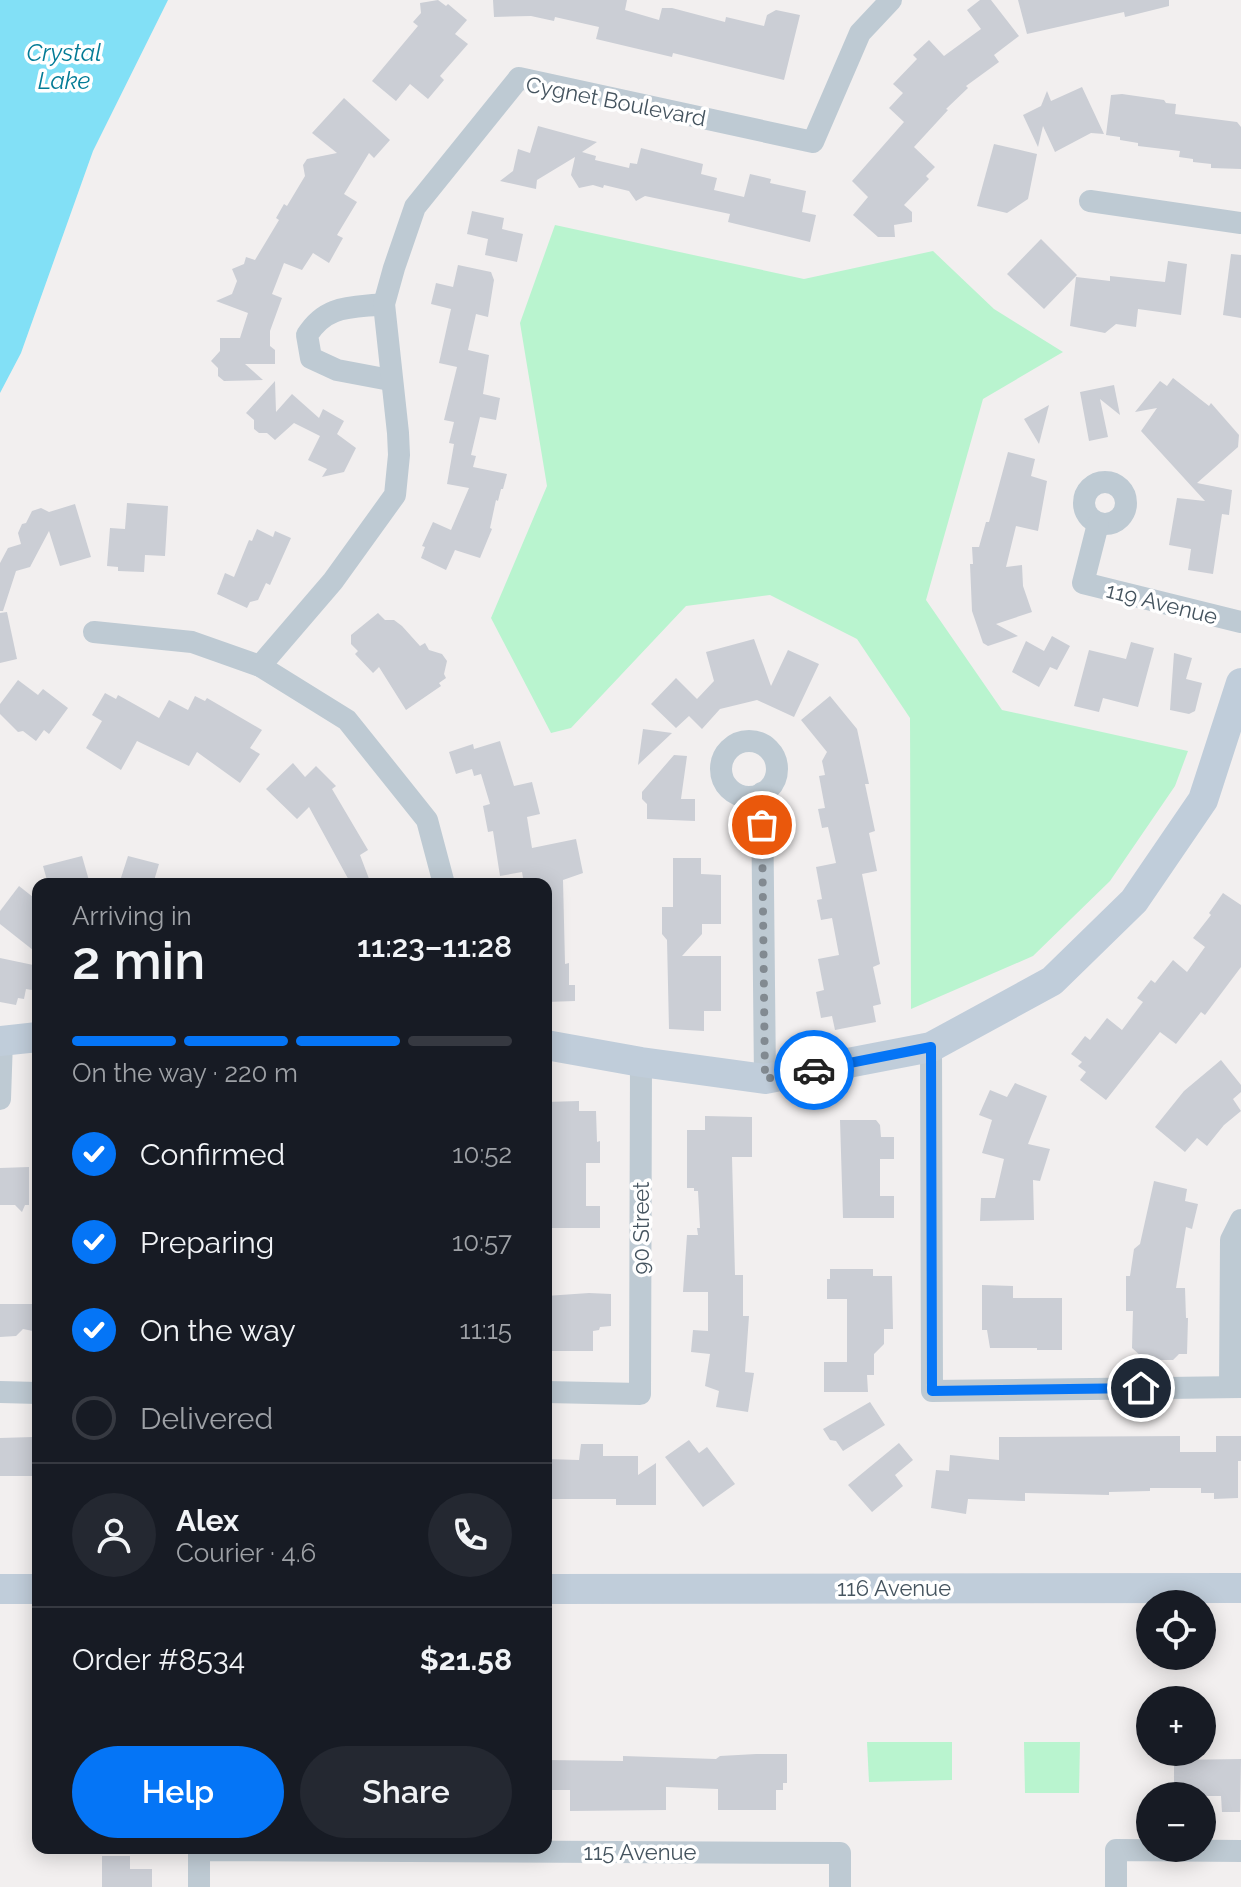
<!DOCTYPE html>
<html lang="en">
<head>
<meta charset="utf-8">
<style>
	:root { --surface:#171b24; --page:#242831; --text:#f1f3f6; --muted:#9ea1a6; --line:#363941; --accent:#0575f6 }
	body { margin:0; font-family:Raleway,sans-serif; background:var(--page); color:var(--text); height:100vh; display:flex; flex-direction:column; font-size:30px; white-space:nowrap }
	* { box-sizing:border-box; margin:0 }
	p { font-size:26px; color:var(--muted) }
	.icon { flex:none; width:44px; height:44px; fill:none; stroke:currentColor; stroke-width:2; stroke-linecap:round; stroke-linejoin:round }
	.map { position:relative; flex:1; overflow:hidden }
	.drawer { position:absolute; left:32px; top:878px; width:520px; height:976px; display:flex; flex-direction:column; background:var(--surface); border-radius:16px; box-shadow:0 4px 20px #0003 }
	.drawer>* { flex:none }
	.controls { position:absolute; left:1136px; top:1590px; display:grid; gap:16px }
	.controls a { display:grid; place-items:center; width:80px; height:80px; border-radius:50%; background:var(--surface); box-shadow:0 4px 20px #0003; font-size:40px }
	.pin { position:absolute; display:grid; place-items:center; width:68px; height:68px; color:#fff; margin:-34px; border:4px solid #fff; border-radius:50%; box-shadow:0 2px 8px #0007 }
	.courier { position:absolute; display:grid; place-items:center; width:80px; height:80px; margin:-40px; border:6px solid #0575f6; border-radius:50%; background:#fff; color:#222; box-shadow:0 2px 10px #0007 }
	.head em { font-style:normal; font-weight:600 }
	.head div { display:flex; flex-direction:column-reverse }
	.head { display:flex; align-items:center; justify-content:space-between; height:136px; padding:0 40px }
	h1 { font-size:52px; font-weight:600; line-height:60px }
	.bar { display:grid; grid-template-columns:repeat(4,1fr); gap:12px 8px; align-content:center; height:96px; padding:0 40px }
	.bar i { height:10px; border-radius:6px; background:var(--line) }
	.bar .active { background:var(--accent) }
	.bar p { grid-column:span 4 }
	.line { display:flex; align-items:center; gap:20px; padding:0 40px; border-top:2px solid var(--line) }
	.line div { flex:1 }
	.round { display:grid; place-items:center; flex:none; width:84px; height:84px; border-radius:42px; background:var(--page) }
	ol { padding:0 40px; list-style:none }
	li { display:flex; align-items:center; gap:24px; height:88px }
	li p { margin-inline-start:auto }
	li .icon { padding:8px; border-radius:50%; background:var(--accent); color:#fff; stroke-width:4 }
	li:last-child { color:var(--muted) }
	li i { width:44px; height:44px; border:4px solid var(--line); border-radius:50% }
	.primary-button { display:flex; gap:16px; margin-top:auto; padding:16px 40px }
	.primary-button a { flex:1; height:92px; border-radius:48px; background:var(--accent); color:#fff; font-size:32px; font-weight:600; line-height:92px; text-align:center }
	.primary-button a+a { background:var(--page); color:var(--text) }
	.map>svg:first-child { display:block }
	.green { fill:#b9f4cf }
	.water { fill:#82e0f6 }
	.building { fill:#cbced5 }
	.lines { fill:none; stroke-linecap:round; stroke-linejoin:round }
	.street { stroke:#becad3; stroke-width:22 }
	.secondary { stroke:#c0cdda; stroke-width:30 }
	.done { stroke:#828a91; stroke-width:8; stroke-dasharray:0 14.4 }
	.route { stroke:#0575f6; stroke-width:10 }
	.labels { text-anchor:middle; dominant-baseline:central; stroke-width:7; stroke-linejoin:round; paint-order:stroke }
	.street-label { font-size:22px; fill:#45545f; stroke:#fff }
	.water-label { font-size:24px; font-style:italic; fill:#037b96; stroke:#fff }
</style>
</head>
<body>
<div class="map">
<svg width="1241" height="1887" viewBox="0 0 1241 1887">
	<rect width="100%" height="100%" fill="#f2efef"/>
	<!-- green -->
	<g class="green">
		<polygon points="555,225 804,279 933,251 994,309 1063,352 983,399 926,600 1002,710 1188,751 1175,786 1110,881 1033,956 911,1009 910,718 857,639 770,595 686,606 571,728 551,733 491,618 547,486 520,323"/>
		<polygon points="867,1742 952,1742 952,1780 869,1782"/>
		<polygon points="1024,1742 1080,1742 1079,1793 1025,1793"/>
	</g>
	<!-- water -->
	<polygon class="water" points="0,0 168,0 93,151 21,353 0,393"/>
	<!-- building -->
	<g class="building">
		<polygon points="438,0 446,6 448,4 467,20 455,34 468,44 440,76 444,80 428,99 410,84 396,101 372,81 418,26 413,22 421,13 420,3"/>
		<polygon points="493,0 627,0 625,10 659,20 662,8 672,8 725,22 726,17 764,26 767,15 776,10 800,15 784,80 673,53 672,57 596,39 599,27 555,17 554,21 531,16 494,17"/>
		<polygon points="980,0 991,0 1019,36 994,55 999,62 966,86 968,88 946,109 948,110 914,147 935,167 926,176 929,179 904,205 912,212 912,222 894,225 895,237 878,237 853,215 868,197 852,181 904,122 889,108 903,93 893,84 917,59 913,55 929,40 944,56 981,29 967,10"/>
		<polygon points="1018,0 1169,0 1169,6 1125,17 1124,12 1027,34"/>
		<polygon points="1082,87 1104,134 1091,133 1055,152 1043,126 1038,147 1023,115 1041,106 1047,91 1051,101"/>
		<polygon points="1122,94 1164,100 1166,103 1176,104 1175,114 1237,122 1241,127 1241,169 1211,168 1211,164 1193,162 1193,159 1179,157 1180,151 1138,146 1138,143 1120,140 1120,137 1106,135 1111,95"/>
		<polygon points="344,98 390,140 374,158 369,153 344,194 357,202 337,235 343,238 329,263 313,253 302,270 284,263 272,294 282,298 270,331 270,346 275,350 275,364 245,364 263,380 224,381 218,376 218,368 211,361 220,351 220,338 240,338 248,313 216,301 232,294 237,281 232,269 244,264 246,257 255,260 279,220 276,218 284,204 287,206 305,176 303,165 307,159 337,153 312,133"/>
		<polygon points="538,126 597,142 582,152 596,156 595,160 629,168 630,163 637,164 641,148 703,164 701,174 717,178 714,190 744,197 750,174 771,179 770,183 806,191 802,212 816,215 810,242 728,222 730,214 645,196 636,201 629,191 604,185 603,188 593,185 579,188 571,175 575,157 537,180 536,189 500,181 513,171 518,149 530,153"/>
		<polygon points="994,144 1037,154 1028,199 1007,213 977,206"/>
		<polygon points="472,211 504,218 502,229 523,234 517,262 485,255 488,239 467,234"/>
		<polygon points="1041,239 1077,275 1044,309 1007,274"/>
		<polygon points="1231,254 1241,255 1241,318 1223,315"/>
		<polygon points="1168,261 1187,264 1181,315 1138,309 1136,327 1116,324 1105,333 1070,326 1076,277 1110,281 1110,276 1165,282"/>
		<polygon points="458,265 491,272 494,280 488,317 476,314 468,350 489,355 483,394 500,398 496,420 480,417 471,455 476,456 473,467 507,474 503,489 501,489 498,501 496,500 490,528 492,529 480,558 455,550 446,570 421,558 425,547 422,546 433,522 451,530 469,488 447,484 454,444 449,443 454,422 444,420 457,367 439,363 451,309 431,304 436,283 453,287"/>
		<polygon points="1173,378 1209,406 1211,403 1239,435 1238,447 1197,483 1232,490 1229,515 1222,514 1213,574 1188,570 1191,549 1169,545 1177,498 1205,501 1141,431 1157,408 1135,412 1160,381 1167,386"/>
		<polygon points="275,381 276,412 292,394 319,418 323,409 344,421 337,434 356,448 344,472 322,477 327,469 308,460 320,436 294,423 275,440 267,433 259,433 254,429 254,420 246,413"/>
		<polygon points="1114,385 1120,415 1100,399 1108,437 1089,441 1080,392"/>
		<polygon points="1049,405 1039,444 1024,419"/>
		<polygon points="1008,452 1035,459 1031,476 1047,481 1038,531 1016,526 1006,567 1022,565 1023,586 1032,612 996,624 1018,636 988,646 983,643 972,611 970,564 973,564 972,547 979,547 986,522 989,522"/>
		<polygon points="127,503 168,506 165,556 145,555 144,572 118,571 118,567 107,566 110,528 125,529"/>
		<polygon points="75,504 91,557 60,566 49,531 30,567 16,571 3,611 0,611 0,563 8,548 21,544 18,533 22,524 26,523 32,511 41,508 49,512"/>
		<polygon points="257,529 273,537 275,531 291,538 270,585 266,583 258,600 250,602 247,608 217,594 225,573 234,577 249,540 252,541"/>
		<polygon points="7,612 17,659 0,663 0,613"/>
		<polygon points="378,613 385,620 394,620 402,626 420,646 425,643 429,650 442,654 447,661 444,674 446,678 439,683 441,686 406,710 379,667 373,673 355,654 358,651 351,644 351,635"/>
		<polygon points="1052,636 1070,646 1057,670 1050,667 1039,687 1012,672 1026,641 1044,651"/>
		<polygon points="754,639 771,686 788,650 819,664 794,717 757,700 720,709 702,729 689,716 676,728 651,704 676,678 697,699 714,681 706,652"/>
		<polygon points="1131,642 1154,648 1138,707 1103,698 1099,712 1074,706 1089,650 1126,659"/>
		<polygon points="1174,653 1192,658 1186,679 1202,683 1195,711 1189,714 1170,710"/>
		<polygon points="18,680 38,695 43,689 68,708 49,734 44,730 36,741 23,731 18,732 0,714 0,704"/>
		<polygon points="105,693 116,699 118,695 159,718 169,700 188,710 195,696 205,701 207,698 262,730 250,748 260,754 240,783 197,752 189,766 137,741 121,770 86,748 102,721 92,715"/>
		<polygon points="830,696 857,729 869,784 865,784 875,831 869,833 877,871 862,874 880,964 873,967 881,1004 873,1006 876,1022 835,1030 832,1016 821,1018 816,992 824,990 818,959 839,955 832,918 821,920 817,900 822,899 816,867 836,863 828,827 822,828 818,809 825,808 819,776 825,775 822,761 827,752 801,720"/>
		<polygon points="643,729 672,733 638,765"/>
		<polygon points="500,741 514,786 532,782 540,814 527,817 532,848 576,839 583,873 563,880 565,964 569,963 569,985 575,985 575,1001 546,1002 546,884 524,884 522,872 500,876 493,831 488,832 483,806 490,804 481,774 474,776 472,769 456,774 449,752 473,744 474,749"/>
		<polygon points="674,755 687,756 681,799 695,799 695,821 647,819 647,804 642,799 642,792"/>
		<polygon points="293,763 305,777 316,766 336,786 332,789 368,850 360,855 371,884 351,884 309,807 297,819 266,789"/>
		<polygon points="82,856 90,884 48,884 43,866"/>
		<polygon points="128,856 159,864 153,884 119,884"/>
		<polygon points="673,858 701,858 701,874 721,875 721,924 702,924 702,934 682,956 721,956 721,1011 704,1011 704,1031 669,1029 667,940 662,934 662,907 673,907"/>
		<polygon points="19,886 38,901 38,954 0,924 0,911"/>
		<polygon points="1223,893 1241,905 1241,967 1205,1015 1201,1012 1176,1044 1160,1032 1106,1100 1080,1080 1086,1072 1078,1066 1082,1062 1071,1054 1085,1036 1090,1040 1107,1018 1122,1030 1143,1002 1137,998 1151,980 1155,983 1173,960 1187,972 1205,947 1193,938 1211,915 1209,913"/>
		<polygon points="0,958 38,966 38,991 26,989 24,999 18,998 16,1005 0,1002"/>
		<polygon points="1221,1060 1241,1085 1241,1092 1233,1099 1241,1111 1224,1125 1207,1146 1197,1138 1185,1152 1155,1127 1184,1091"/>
		<polygon points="1015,1083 1047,1096 1028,1144 1050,1149 1040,1181 1033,1180 1034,1220 980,1221 981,1198 995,1198 1004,1159 982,1153 992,1120 979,1115 990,1090 1007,1097"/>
		<polygon points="579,1101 579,1111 596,1111 597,1142 600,1141 600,1163 586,1163 586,1206 600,1206 600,1228 546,1228 549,1131 546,1131 546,1102"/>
		<polygon points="705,1116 752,1117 752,1157 732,1157 735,1275 743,1275 743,1316 749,1316 745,1372 754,1373 748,1412 716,1407 719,1391 705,1386 710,1354 691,1352 693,1330 708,1331 708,1292 683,1292 687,1235 698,1235 697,1228 700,1228 698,1191 694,1191 694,1188 687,1188 687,1130 705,1130"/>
		<polygon points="840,1120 876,1120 880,1125 881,1137 894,1137 894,1159 880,1159 880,1196 894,1196 894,1218 843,1218"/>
		<polygon points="29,1167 29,1205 25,1205 22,1212 15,1205 0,1205 0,1168"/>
		<polygon points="1154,1181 1187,1189 1185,1201 1198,1204 1192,1229 1186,1227 1176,1288 1185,1288 1186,1318 1188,1318 1187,1354 1179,1354 1173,1360 1148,1360 1141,1356 1132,1348 1133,1311 1126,1311 1126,1276 1130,1276 1134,1249 1140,1244"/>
		<polygon points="830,1269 873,1269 873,1276 892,1276 893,1329 884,1329 884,1344 874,1354 874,1375 867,1375 868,1392 824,1392 824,1362 847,1362 847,1299 827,1299 827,1279 830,1279"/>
		<polygon points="982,1285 1013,1286 1013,1298 1062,1298 1062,1350 1037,1350 1037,1348 990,1348 987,1330 982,1330"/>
		<polygon points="589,1293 611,1294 611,1326 600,1327 599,1330 593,1331 593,1351 546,1351 546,1296"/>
		<polygon points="0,1304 38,1304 38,1332 23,1329 16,1336 0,1337"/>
		<polygon points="870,1402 885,1425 843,1451 836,1441 830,1440 823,1429"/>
		<polygon points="1180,1436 1180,1452 1216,1452 1216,1436 1241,1436 1241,1461 1238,1461 1238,1498 1214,1499 1214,1493 1201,1493 1201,1488 1150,1488 1150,1491 1109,1492 1109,1495 1025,1493 1025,1501 968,1499 966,1514 931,1508 936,1470 949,1471 950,1455 999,1460 999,1437"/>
		<polygon points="33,1437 34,1476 0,1476 0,1438"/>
		<polygon points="689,1440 699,1453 707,1447 735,1484 703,1507 665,1457"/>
		<polygon points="899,1443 913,1460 895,1475 903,1486 872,1512 848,1485"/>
		<polygon points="581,1444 603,1444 603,1456 638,1456 638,1475 656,1463 656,1505 616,1505 616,1499 546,1499 546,1459 579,1460"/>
		<polygon points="756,1754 787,1754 787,1783 783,1783 783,1790 776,1790 776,1810 718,1810 718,1789 666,1787 666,1810 570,1811 570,1790 546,1790 546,1760 623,1761 623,1756 716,1759 720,1756"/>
		<polygon points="1241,1759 1240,1812 1222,1812 1221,1796 1174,1796 1174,1760"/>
		<polygon points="102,1856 130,1856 130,1869 152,1869 152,1887 102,1887"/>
	</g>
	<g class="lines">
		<!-- street -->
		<g class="street">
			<polyline points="1090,201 1241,223"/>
			<path d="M 384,304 C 351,308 327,304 307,335 L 311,358 L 337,370 L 390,380"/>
			<circle cx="1105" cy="503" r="21"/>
			<polyline points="1098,524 1083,583 1241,622"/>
			<polyline points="94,632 192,642 260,666 347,720 427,820 444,884"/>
			<polyline points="260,666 333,581 395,495 399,455 398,433 384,304 394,268 415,207 519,78 813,142 860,33 891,0"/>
			<circle cx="749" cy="769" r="28"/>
			<polyline points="762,793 765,1079"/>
			<polyline points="931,1047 932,1391 1241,1387"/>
			<polyline points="0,1099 2,1040"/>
			<polyline points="1230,1387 1231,1240 1241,1220"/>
			<polyline points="0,1392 38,1393"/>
			<polyline points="546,1392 640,1394 641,1062"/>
			<polyline points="199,1887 199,1850 840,1853 840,1887"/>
			<polyline points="1116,1887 1116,1850 1241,1851"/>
		</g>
		<!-- secondary -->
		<g class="secondary">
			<polyline points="0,1041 38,1037"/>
			<polyline points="546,1045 641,1062 765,1079 931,1047 1052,981 1134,901 1203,800 1241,683"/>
			<polyline points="0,1589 38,1589"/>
			<polyline points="546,1589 1241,1588"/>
		</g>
	</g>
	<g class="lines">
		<!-- done -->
		<polyline class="done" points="762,825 765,1079 814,1070"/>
		<!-- route -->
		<polyline class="route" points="814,1070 931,1047 932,1391 1141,1388"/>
	</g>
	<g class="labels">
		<!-- street labels -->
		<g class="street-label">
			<text transform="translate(616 101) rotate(11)">Cygnet Boulevard</text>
			<text transform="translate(1162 603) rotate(14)">119 Avenue</text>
			<text transform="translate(641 1228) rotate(-90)">90 Street</text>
			<text x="894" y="1588">116 Avenue</text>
			<text x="640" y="1852">115 Avenue</text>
		</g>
		<!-- water labels -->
		<g class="water-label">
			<text x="64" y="52">Crystal<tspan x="64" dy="28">Lake</tspan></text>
		</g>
	</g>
</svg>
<div class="controls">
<a><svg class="icon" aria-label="locate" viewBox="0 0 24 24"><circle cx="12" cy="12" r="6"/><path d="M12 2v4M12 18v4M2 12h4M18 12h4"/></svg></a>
<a>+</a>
<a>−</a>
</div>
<div class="pin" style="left:762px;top:825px;background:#ea580c"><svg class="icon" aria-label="bag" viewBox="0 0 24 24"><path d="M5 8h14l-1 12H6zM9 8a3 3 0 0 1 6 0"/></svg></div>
<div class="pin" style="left:1141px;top:1388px;background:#1f2937"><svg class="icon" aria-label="home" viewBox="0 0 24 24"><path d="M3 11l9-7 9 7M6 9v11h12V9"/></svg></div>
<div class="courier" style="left:814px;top:1070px"><svg class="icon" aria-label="car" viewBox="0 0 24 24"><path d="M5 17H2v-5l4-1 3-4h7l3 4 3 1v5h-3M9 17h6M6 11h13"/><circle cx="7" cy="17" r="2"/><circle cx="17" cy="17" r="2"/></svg></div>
<section class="drawer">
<div class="head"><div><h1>2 min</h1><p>Arriving in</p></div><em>11:23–11:28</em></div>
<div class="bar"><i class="active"></i><i class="active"></i><i class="active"></i><i></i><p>On the way · 220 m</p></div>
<ol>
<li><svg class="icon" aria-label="check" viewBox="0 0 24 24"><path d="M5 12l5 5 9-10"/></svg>Confirmed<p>10:52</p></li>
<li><svg class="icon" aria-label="check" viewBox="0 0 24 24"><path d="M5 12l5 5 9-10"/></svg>Preparing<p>10:57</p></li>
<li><svg class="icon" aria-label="check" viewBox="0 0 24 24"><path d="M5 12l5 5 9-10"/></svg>On the way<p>11:15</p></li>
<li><i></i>Delivered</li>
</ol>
<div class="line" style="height:144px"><a class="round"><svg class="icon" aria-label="person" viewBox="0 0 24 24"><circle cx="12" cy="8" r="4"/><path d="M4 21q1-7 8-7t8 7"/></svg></a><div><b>Alex</b><p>Courier · 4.6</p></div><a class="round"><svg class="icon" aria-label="phone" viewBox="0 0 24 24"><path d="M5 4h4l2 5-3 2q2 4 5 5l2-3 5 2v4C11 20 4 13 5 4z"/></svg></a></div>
<div class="line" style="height:104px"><div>Order #8534</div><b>$21.58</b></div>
<div class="primary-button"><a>Help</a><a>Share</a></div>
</section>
</div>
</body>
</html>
